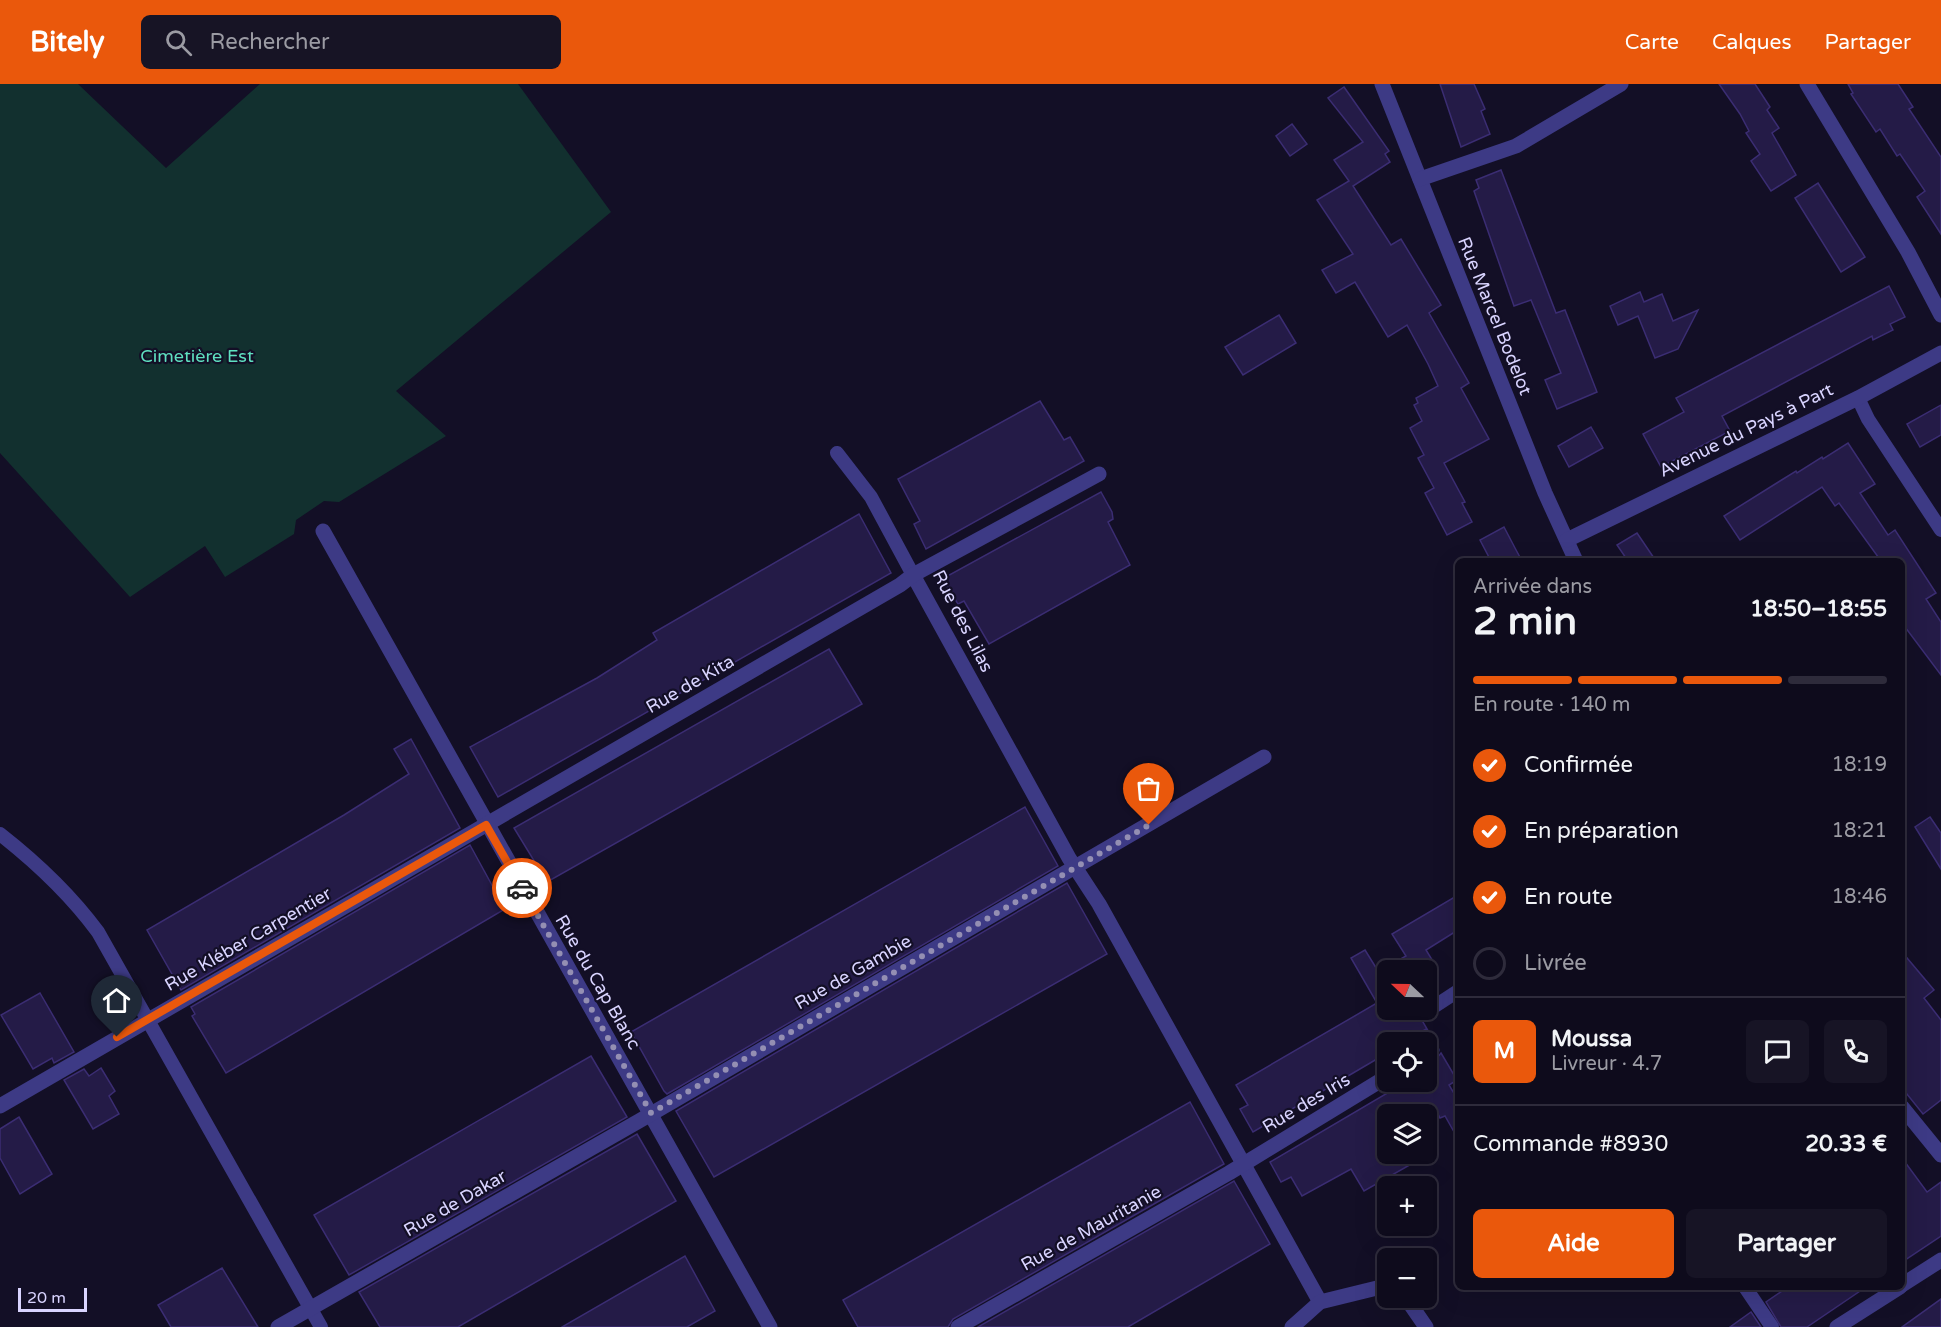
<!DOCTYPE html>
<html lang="fr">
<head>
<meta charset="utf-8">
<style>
	:root { --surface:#0e0b1c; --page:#171425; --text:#f1f3f6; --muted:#9b9ba3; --line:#2e2b3b; --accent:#ea580c }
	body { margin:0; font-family:"Varela Round",sans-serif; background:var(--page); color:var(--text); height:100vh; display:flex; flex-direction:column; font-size:22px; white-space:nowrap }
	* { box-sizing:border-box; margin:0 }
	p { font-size:20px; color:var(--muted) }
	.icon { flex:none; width:33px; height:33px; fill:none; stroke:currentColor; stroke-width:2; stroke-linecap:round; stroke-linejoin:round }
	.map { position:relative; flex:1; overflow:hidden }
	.sheet { position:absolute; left:1455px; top:474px; width:450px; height:732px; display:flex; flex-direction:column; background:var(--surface); border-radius:9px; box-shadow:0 6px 24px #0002,0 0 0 2px var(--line) }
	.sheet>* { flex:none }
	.needle { width:39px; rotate:292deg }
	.buttons { position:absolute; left:1377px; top:876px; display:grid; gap:12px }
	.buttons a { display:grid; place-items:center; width:60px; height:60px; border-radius:9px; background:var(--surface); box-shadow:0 6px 24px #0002,0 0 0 2px var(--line); font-size:30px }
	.scale { position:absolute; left:18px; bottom:15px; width:69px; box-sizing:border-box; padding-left:6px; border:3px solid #d9d4ff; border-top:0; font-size:16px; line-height:21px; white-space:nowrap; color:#d9d4ff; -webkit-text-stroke:4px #130f26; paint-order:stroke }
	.pin { position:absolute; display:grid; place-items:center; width:51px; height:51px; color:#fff; margin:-62px -26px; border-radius:50% 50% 50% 0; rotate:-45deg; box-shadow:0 0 6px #0007 }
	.pin .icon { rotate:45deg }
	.courier { position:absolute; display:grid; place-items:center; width:60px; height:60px; margin:-30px; border:4px solid #ea580c; border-radius:50%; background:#fff; color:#222; box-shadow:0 2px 8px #0007 }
	.summary em { font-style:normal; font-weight:700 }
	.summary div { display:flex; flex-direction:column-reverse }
	.summary { display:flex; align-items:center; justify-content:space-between; height:102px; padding:0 18px }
	h1 { font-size:39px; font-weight:700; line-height:45px }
	.bar { display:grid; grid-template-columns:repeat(4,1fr); gap:9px 6px; align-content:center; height:72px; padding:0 18px }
	.bar i { height:8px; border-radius:4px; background:var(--line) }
	.bar .active { background:var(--accent) }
	.bar p { grid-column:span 4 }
	.line { display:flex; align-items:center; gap:15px; padding:0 18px; border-top:2px solid var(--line) }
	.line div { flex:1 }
	.round { display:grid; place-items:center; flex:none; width:63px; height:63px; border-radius:9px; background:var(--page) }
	ol { padding:0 18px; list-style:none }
	li { display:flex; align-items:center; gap:18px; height:66px }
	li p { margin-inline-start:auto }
	li .icon { padding:6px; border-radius:50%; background:var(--accent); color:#fff; stroke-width:4 }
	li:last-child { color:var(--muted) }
	li i { width:33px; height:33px; border:3px solid var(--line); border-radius:50% }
	.button { display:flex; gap:12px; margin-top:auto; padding:12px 18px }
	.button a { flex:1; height:69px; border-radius:9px; background:var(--accent); color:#fff; font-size:24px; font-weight:700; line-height:69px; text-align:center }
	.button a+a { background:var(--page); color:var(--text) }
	header { display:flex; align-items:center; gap:36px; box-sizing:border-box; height:84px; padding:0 30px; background:var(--accent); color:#fff }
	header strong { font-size:28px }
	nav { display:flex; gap:33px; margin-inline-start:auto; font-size:21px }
	.search { width:420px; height:54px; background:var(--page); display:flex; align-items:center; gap:15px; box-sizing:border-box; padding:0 21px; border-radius:9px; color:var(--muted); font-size:22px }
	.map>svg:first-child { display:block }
	.green { fill:#12302f }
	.building { fill:#241b47; stroke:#3b2d73; stroke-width:1.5 }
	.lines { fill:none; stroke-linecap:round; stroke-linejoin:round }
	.service { stroke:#3d3a85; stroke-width:14 }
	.minor { stroke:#3d3a85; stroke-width:15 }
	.done { stroke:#948fb3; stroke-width:6; stroke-dasharray:0 10.8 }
	.route { stroke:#ea580c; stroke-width:8 }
	.labels { text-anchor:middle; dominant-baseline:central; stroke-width:4.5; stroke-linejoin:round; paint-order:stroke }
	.street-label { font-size:18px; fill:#d9d4ff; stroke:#130f26 }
	.park-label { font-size:18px; fill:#5fe0c0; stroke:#130f26 }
</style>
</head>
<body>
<header>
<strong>Bitely</strong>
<div class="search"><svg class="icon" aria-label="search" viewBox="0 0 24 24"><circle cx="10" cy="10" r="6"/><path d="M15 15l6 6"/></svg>Rechercher</div>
<nav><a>Carte</a><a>Calques</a><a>Partager</a></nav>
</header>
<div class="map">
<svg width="1941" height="1243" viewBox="0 0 1941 1243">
	<rect width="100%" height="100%" fill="#130f26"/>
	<!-- green -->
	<polygon class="green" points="0,0 78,0 166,84 260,0 518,0 611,128 396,307 446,352 339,418 324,417 296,436 294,450 225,493 205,462 130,513 0,369"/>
	<!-- building -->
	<g class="building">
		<polygon points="1440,0 1474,0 1485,25 1481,27 1490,50 1461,63"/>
		<polygon points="1719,0 1755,0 1770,23 1767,26 1779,44 1772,49 1796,91 1771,107 1751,77 1760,70 1746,49 1749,47 1740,30"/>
		<polygon points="1848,0 1898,0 1913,23 1909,25 1941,73 1941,150 1917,113 1925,107 1900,70 1897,72 1880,45 1876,48 1851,10 1853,9"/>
		<polygon points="1344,3 1389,67 1385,70 1390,78 1353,102 1391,161 1401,155 1441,221 1429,229 1469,299 1461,304 1489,355 1444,379 1465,418 1462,419 1472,438 1447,451 1425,409 1434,404 1418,374 1424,371 1410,344 1422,337 1414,321 1418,319 1416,314 1438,302 1428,280 1407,241 1388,253 1355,198 1336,209 1322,186 1353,170 1317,116 1349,97 1334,76 1363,58 1328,14"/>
		<polygon points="1292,40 1307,60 1290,72 1276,52"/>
		<polygon points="1501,86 1556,229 1565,226 1597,308 1557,325 1545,296 1561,289 1531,216 1514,222 1474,107 1479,104 1476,96"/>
		<polygon points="1818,99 1865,173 1841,188 1795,114"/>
		<polygon points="1889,202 1905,233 1890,240 1893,246 1873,256 1872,252 1722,332 1730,347 1661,383 1643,350 1684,328 1676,314"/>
		<polygon points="1640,208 1644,218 1662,210 1673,237 1698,226 1678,265 1655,274 1638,232 1618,241 1610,222"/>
		<polygon points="1279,231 1296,259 1243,291 1225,263"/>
		<polygon points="1040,317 1064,356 1070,353 1084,377 926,465 914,440 920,437 898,395"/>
		<polygon points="1941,321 1941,351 1920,363 1907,340"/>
		<polygon points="1591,343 1603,364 1569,383 1558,362"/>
		<polygon points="1848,359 1875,400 1860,409 1888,451 1895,446 1936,509 1926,515 1941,538 1941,591 1902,539 1902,477 1881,477 1839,419 1835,422 1822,403 1740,456 1724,432 1796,387 1797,389 1822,373 1823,375"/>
		<polygon points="1101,408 1112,428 1113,435 1108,438 1130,481 989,560 964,517 958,520 942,495"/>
		<polygon points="859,430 891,489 498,713 470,663 597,594 657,556 653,549"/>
		<polygon points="1504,443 1515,464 1522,477 1491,477 1480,456"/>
		<polygon points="1637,449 1656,477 1628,477 1617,461"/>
		<polygon points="829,565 862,620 547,798 514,744"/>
		<polygon points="411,655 460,744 181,906 147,846 344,731 409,690 394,665"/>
		<polygon points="1025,723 1058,782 667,1010 664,1007 631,948"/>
		<polygon points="1930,733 1941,749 1941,785 1915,743"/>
		<polygon points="470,761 505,825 226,989 192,932 195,930 191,923"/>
		<polygon points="1067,799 1107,870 714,1093 676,1027"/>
		<polygon points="1458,811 1458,846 1426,866 1434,879 1422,886 1381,886 1406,872 1392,850"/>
		<polygon points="1365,866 1388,903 1388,926 1416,926 1434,957 1426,958 1426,945 1404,958 1388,958 1388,968 1382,972 1253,1048 1240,1025 1248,1021 1236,1001 1377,919 1351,874"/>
		<polygon points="1902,868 1934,906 1924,914 1941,936 1941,1016 1923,1030 1902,1004"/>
		<polygon points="40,909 74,968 54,979 52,974 33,985 1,931"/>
		<polygon points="1441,969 1457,996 1449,1001 1458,1016 1458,1055 1445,1032 1440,1034 1438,1030 1388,1030 1388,1070 1429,1070 1364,1107 1351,1085 1302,1112 1291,1093 1281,1098 1270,1078 1406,998 1426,998 1426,979 1437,974"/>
		<polygon points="591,972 627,1033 349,1191 314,1131"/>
		<polygon points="101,984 115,1007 109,1012 119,1030 93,1045 64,996 84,985 89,992"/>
		<polygon points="1190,1018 1224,1080 953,1235 948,1243 858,1243 843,1216"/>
		<polygon points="19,1033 52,1090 20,1110 0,1074 0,1045"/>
		<polygon points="637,1050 676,1117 458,1243 380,1243 359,1208"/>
		<polygon points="1902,1074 1927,1108 1941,1098 1941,1152 1902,1178"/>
		<polygon points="1234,1097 1270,1160 1128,1243 978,1243"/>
		<polygon points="685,1172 715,1227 687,1243 562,1243"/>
		<polygon points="222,1184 258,1243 171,1243 158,1221"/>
		<polygon points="1788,1203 1866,1203 1807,1243 1781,1243 1766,1218"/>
		<polygon points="1941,1215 1941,1243 1902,1243"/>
		<polygon points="1751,1228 1761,1243 1730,1243"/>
	</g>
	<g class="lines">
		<!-- service -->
		<g class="service">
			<polyline points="1858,314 1868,335 1941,446"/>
			<polyline points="837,369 871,413 913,491"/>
			<path d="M 0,750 C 37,779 70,810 98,848 L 321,1243"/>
			<polyline points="1435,922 1458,907"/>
			<polyline points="1745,1203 1772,1243"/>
		</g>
		<!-- minor -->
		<g class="minor">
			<polyline points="1382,0 1545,409 1576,477"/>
			<polyline points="1807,0 1908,168 1941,231"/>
			<polyline points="1420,95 1516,62 1621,0"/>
			<polyline points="323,447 770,1243"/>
			<polyline points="1567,456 1858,314 1941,269"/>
			<polyline points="913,491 1069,774 1099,820 1320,1218"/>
			<polyline points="1426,969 1432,966"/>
			<polyline points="0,1022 900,501 913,491 1099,390"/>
			<polyline points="1902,1023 1941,1071"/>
			<polyline points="1902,1201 1941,1176"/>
			<polyline points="1406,1214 1426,1243"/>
			<polyline points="278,1243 639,1037 1264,673"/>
			<polyline points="958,1243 1229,1089 1388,992"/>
			<polyline points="1292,1243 1320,1218 1377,1204 1388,1207"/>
			<polyline points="1837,1243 1900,1203"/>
		</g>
	</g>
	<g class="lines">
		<!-- done -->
		<polyline class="done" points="522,804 651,1029 1149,741"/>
		<!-- route -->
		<polyline class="route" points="117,953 486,741 522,804"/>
	</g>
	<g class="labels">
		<!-- street labels -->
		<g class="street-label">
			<text transform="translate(1495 232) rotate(68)">Rue Marcel Bodelot</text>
			<text transform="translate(1746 346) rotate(-26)">Avenue du Pays à Part</text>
			<text transform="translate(963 537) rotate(63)">Rue des Lilas</text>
			<text transform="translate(690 600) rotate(-30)">Rue de Kita</text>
			<text transform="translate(248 855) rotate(-30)">Rue Kléber Carpentier</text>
			<text transform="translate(853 888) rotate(-30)">Rue de Gambie</text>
			<text transform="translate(598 898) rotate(60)">Rue du Cap Blanc</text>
			<text transform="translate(1306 1019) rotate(-31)">Rue des Iris</text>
			<text transform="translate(455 1119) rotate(-30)">Rue de Dakar</text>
			<text transform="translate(1091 1144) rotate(-29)">Rue de Mauritanie</text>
		</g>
		<!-- park labels -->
		<g class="park-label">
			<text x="197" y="272">Cimetière Est</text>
		</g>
	</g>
</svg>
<div class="buttons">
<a><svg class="needle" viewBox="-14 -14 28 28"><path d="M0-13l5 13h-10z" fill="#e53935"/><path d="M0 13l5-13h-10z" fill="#9b9ba3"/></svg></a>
<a><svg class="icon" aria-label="locate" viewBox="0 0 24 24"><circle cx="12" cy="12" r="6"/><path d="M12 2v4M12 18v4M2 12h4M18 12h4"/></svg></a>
<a><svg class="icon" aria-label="layers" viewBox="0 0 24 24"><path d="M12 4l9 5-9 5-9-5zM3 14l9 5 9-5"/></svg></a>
<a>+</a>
<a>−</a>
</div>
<div class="scale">20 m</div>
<div class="pin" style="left:1149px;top:741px;background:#ea580c"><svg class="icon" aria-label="bag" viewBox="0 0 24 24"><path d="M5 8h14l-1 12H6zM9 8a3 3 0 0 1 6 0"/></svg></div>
<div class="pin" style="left:117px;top:953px;background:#1f2937"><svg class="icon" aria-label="home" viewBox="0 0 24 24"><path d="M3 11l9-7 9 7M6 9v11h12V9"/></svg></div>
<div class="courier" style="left:522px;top:804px"><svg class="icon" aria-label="car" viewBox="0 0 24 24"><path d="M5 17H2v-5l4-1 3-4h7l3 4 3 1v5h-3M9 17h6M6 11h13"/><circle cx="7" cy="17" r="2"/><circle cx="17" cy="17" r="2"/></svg></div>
<section class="sheet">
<div class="summary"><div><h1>2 min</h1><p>Arrivée dans</p></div><em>18:50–18:55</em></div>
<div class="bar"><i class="active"></i><i class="active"></i><i class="active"></i><i></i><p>En route · 140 m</p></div>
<ol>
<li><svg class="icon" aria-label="check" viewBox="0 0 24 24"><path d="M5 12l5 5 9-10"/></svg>Confirmée<p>18:19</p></li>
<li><svg class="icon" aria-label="check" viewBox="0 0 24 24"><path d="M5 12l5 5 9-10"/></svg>En préparation<p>18:21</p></li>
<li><svg class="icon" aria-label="check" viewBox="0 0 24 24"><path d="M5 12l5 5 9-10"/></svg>En route<p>18:46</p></li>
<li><i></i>Livrée</li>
</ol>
<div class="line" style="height:108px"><b class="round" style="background:var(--accent);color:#fff">M</b><div><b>Moussa</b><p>Livreur · 4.7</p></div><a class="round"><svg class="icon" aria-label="chat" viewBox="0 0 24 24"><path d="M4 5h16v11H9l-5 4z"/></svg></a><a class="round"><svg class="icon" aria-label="phone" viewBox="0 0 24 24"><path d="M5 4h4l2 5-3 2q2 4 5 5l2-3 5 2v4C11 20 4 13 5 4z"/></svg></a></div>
<div class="line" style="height:78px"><div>Commande #8930</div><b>20.33 €</b></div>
<div class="button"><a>Aide</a><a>Partager</a></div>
</section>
</div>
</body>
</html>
